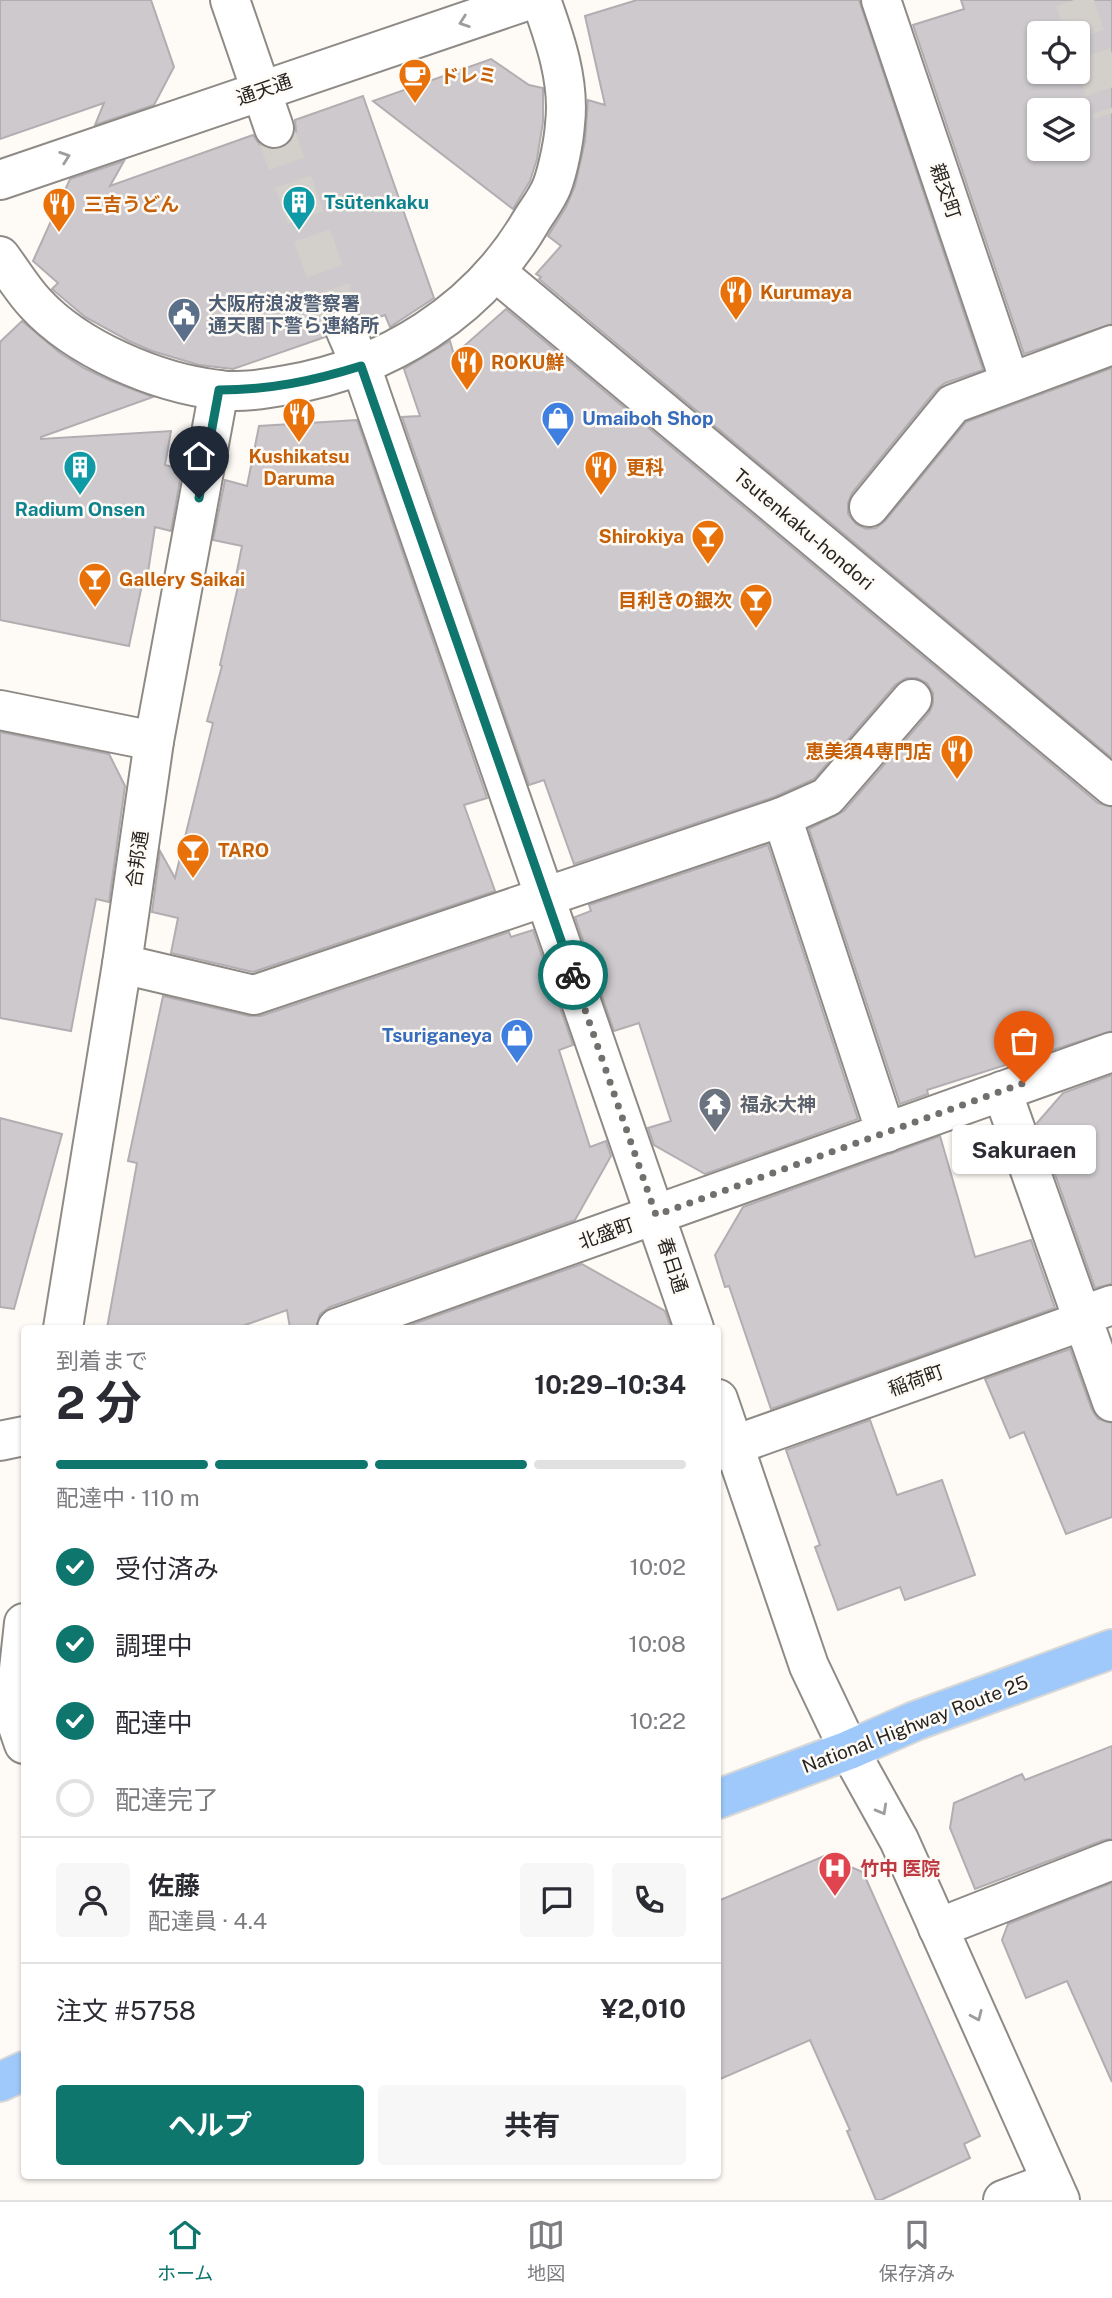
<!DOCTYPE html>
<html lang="ja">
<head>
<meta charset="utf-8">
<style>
	:root { --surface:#fff; --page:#f7f7f7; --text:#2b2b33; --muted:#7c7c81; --line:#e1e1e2; --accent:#0f766e }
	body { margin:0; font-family:"Public Sans","Noto Sans JP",sans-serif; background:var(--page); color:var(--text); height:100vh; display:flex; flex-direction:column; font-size:26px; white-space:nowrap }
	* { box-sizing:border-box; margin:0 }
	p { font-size:23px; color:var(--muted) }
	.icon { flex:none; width:38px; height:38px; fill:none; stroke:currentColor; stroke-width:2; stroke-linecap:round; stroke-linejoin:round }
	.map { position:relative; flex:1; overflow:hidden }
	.drawer { position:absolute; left:21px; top:1325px; width:700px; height:854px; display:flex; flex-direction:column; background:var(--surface); border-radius:7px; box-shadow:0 2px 5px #0004 }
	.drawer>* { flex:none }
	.tools { position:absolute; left:1027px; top:21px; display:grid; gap:14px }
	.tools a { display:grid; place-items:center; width:63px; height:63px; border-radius:7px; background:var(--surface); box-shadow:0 2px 5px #0004; font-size:35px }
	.pin { position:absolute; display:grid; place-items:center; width:60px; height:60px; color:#fff; margin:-72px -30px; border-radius:50% 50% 50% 0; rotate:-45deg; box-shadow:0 0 7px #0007 }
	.pin .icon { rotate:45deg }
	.courier { position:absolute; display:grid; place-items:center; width:70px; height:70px; margin:-35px; border:5px solid #0f766e; border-radius:50%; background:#fff; color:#222; box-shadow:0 2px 9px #0007 }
	.bubble { position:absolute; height:49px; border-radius:7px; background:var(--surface); box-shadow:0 2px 5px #0004; font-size:23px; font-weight:700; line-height:49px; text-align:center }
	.headline em { font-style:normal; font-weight:700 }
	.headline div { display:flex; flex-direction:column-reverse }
	.headline { display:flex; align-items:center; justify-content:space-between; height:119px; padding:0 35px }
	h1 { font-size:46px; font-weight:700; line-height:52px }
	.bar { display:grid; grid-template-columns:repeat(4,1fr); gap:10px 7px; align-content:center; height:84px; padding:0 35px }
	.bar i { height:9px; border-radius:5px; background:var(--line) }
	.bar .selected { background:var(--accent) }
	.bar p { grid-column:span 4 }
	.line { display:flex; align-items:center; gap:18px; padding:0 35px; border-top:2px solid var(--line) }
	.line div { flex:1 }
	.round { display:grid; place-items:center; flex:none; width:74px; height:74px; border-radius:7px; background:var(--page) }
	ol { padding:0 35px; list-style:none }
	li { display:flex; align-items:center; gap:21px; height:77px }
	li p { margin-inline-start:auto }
	li .icon { padding:7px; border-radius:50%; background:var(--accent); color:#fff; stroke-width:4 }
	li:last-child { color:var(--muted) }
	li i { width:38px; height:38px; border:4px solid var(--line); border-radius:50% }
	.button { display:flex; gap:14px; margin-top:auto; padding:14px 35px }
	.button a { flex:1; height:80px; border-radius:7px; background:var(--accent); color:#fff; font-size:28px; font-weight:700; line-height:80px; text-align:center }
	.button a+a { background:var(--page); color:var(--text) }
	.menu { display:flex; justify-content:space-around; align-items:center; height:98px; border-top:2px solid var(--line); background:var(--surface); font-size:19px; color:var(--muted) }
	.menu a { display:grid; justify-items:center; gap:4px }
	.menu .selected { color:var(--accent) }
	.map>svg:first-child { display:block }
	.building { fill:#cdc9cd; stroke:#b1adb1; stroke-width:2; fill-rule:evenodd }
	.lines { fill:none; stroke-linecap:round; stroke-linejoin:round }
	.minor-tunnel { stroke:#d3cfcb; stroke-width:38; stroke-dasharray:38 19; stroke-linecap:butt }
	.minor-casing { stroke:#8e8a86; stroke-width:42 }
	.highway-casing { stroke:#d8d8d7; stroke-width:42 }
	.minor { stroke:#fff; stroke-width:38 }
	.highway { stroke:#9ec9fa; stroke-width:38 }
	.oneway { stroke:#9d9d9c }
	.done { stroke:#72706c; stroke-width:7; stroke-dasharray:0 12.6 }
	.route { stroke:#0f766e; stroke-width:9 }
	.labels { text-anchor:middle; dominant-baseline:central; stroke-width:5; stroke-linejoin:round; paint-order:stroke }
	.food-label { font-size:19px; font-weight:bold; fill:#c56008; stroke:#fefaf5; text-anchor:start }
	.street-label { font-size:19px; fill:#262523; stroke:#fefaf5 }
	.culture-label { font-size:19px; font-weight:bold; fill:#0d838f; stroke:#fefaf5; text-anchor:start }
	.service-label { font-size:19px; font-weight:bold; fill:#4e5e75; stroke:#fefaf5; text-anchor:start }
	.shop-label { font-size:19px; font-weight:bold; fill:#366cbe; stroke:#fefaf5; text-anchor:start }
	.worship-label { font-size:19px; font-weight:bold; fill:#5b616d; stroke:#fefaf5; text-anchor:start }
	.health-label { font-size:19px; font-weight:bold; fill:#be3a42; stroke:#fefaf5; text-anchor:start }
</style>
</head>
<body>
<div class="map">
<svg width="1112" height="2200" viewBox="0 0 1112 2200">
	<rect width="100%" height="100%" fill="#fefaf5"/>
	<!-- building -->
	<g class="building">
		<polygon points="0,0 151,0 174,67 154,105 95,125 104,103 0,139"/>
		<polygon points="637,0 859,0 983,370 945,383 936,390 852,493 848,503 848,514 856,524 866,529 876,528 885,521 966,422 1112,368 1112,758 539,279 541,277 536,274 561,246 548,236 566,207 575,186 585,141 588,100 605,105 585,16"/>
		<path d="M 961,0 L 1112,0 L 1112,324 L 1024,354 L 913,25 L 964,9 ZM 1040,33 L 1078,33 L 1078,72 L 1040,72 ZM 1040,110 L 1078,110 L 1078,149 L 1040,149 Z"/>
		<polygon points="491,59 529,85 543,88 543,122 537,159 530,181 513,209 373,101"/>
		<polygon points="363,96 434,298 390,327 385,315 366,322 357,311 347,307 337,309 327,317 323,326 325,337 233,369 199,365 152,351 129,341 85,317 52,289 58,283 33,261 70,179 124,161 110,186 253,135 260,145 270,150 280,149 291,142 296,131 295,120"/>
		<polygon points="506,309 1098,803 1112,807 1112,1031 927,1090 928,1094 900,1104 809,829 844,811 929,713 933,704 933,693 927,683 917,678 906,678 895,685 814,779 774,797 574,864 544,780 529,785 402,417 420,416 404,369 450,341 454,355"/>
		<polygon points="22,321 60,353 84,368 111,381 153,397 41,437 41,439 171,431 165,465 182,469 171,531 155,527 146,585 142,585 129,646 0,620 0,342"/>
		<polygon points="357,420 487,798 464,805 495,891 253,972 171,953 178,918 152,912 160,851 175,878 213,723 207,721 222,666 220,665 239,582 235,581 242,546 213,540 225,480 247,486 259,426"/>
		<polygon points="0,732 109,754 125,786 109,902 96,899 71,1031 0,1018"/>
		<polygon points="768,845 858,1119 705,1174 654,1145 648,1128 671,1121 639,1023 614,1031 575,917 591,911 589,905"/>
		<polygon points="533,930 573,1045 559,1050 590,1147 606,1141 611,1156 575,1220 330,1307 320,1314 316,1328 290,1328 287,1310 237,1328 107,1328 137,1163 128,1161 163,996 249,1016 261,1016 509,932 511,937"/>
		<polygon points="1112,1075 1112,1284 1095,1288 1037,1123 1063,1093"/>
		<polygon points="0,1118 62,1134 14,1309 0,1307"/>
		<polygon points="940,1136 975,1257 1031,1240 1055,1308 771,1409 729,1286 725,1287 715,1255 743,1207"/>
		<polygon points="582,1264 665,1311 671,1328 402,1328"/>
		<polygon points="1070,1349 1092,1410 1098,1419 1112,1423 1112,1517 1066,1534 1024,1432 1010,1438 985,1379"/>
		<polygon points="870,1420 897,1495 942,1480 975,1575 905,1600 900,1587 838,1610 815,1547 820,1545 786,1450"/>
		<polygon points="1112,1746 1112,1839 1104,1840 975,1889 950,1828 954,1803 1022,1774 1025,1780"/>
		<polygon points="824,1856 863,1872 980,2136 964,2144 970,2158 881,2200 876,2200 847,2131 850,2130 810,2040 718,2080 718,1901"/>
		<polygon points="1112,1883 1112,2082 1067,1981 1026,1998 1002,1940 1008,1924"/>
	</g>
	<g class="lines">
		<!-- minor-tunnel -->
		<g class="minor-tunnel">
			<polyline points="1074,0 1112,113"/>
			<polyline points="274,128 345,329"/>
		</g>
		<defs>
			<g id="minor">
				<polyline points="230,0 274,128"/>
				<polyline points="881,0 1010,382"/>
				<polyline points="0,180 529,0"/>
				<path d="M 0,256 C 12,272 22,289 35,303 C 77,349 157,383 219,390 C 241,393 265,389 287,385 C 387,368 478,311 530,223 C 537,211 547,199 552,186 C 558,170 564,141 565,124 C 570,82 555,39 541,0"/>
				<polyline points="496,272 1112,786"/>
				<polyline points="345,329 361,366 694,1328"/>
				<polyline points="869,507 953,404 1112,345"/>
				<polyline points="0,710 154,741"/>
				<polyline points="782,817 886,1133"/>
				<polyline points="122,964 254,995 782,817 827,797 912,699"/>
				<polyline points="1002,1091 1112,1402"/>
				<polyline points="63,1328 122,964 154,741 219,390"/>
				<polyline points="337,1328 1112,1052"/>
				<polyline points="718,1399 809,1666 849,1750 899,1840 1060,2200"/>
				<polyline points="0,1441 24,1436"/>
				<polyline points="718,1451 1083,1321 1095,1311 1112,1305"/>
				<polyline points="24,1623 14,1715 24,1744"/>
				<polyline points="938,1928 1112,1860"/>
				<polyline points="1003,2200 1051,2182"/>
			</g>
			<g id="highway">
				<polyline points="718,1799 849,1750 915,1721 1112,1649"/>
				<polyline points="0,2082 24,2071"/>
			</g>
		</defs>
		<!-- minor casing -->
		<use href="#minor" class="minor-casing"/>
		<!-- highway casing -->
		<use href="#highway" class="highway-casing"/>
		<!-- minor -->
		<use href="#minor" class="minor"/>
		<!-- highway -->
		<use href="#highway" class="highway"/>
	</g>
	<!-- one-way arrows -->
	<defs><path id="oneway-chevron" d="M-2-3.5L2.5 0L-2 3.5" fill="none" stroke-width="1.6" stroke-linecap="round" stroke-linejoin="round" transform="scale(1.75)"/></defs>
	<g class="oneway">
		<use href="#oneway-chevron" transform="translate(464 22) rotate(161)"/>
		<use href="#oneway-chevron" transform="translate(65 157) rotate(-19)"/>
		<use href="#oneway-chevron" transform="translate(882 1810) rotate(61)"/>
		<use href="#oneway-chevron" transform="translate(977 2016) rotate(66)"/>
	</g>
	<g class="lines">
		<!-- done -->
		<polyline class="done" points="573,975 656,1215 1024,1083"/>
		<!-- route -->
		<path class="route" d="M 199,498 L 219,390 C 269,390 313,381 361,366 L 573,975"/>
	</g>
	<!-- icons -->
	<defs>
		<symbol id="cafe-pin" viewBox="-11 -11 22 30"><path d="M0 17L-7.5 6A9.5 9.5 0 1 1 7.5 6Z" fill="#e8710a" stroke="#fefaf5"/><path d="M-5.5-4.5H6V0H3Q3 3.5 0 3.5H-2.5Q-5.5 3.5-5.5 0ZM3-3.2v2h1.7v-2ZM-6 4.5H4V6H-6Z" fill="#fff"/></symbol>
		<symbol id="building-pin" viewBox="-11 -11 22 30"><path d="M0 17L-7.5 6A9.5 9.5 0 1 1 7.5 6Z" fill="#0f9aa8" stroke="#fefaf5"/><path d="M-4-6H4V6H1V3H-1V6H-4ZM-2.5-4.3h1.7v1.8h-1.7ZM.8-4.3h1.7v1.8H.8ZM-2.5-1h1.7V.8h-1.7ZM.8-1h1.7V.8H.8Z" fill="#fff"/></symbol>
		<symbol id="restaurant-pin" viewBox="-11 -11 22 30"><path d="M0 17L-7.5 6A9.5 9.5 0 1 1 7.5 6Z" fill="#e8710a" stroke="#fefaf5"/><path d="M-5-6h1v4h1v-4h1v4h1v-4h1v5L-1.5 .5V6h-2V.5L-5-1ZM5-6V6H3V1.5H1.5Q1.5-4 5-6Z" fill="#fff"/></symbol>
		<symbol id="civic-pin" viewBox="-11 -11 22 30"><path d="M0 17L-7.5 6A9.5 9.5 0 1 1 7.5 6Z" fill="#5c6f8a" stroke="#fefaf5"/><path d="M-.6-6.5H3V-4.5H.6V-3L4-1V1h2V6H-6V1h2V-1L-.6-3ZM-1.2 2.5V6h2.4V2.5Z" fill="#fff"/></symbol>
		<symbol id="shop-pin" viewBox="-11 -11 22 30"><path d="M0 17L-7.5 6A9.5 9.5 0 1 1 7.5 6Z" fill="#3f7fe0" stroke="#fefaf5"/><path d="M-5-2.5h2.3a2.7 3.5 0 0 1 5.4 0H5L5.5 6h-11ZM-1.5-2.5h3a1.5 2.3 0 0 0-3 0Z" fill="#fff"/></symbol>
		<symbol id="bar-pin" viewBox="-11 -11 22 30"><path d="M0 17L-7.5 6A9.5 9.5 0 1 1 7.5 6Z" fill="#e8710a" stroke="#fefaf5"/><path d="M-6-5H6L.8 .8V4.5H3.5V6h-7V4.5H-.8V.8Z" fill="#fff"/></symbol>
		<symbol id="temple-pin" viewBox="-11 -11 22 30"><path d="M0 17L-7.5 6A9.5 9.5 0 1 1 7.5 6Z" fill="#6b7280" stroke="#fefaf5"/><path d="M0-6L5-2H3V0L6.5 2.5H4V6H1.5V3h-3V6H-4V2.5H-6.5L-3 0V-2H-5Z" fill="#fff"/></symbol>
		<symbol id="hospital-pin" viewBox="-11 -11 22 30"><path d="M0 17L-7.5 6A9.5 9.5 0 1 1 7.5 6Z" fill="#e0444e" stroke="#fefaf5"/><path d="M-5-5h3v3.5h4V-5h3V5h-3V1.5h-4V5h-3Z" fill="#fff"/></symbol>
	</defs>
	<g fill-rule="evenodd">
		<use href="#cafe-pin" x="396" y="56" width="38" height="52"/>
		<use href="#building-pin" x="280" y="183" width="38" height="52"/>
		<use href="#restaurant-pin" x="40" y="185" width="38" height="52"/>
		<use href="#restaurant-pin" x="717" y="273" width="38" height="52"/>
		<use href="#civic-pin" x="165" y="295" width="38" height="52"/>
		<use href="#restaurant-pin" x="448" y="343" width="38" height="52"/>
		<use href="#restaurant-pin" x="280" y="395" width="38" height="52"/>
		<use href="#shop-pin" x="539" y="399" width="38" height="52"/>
		<use href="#building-pin" x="61" y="448" width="38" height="52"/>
		<use href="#restaurant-pin" x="582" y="448" width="38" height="52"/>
		<use href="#bar-pin" x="689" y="517" width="38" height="52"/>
		<use href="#bar-pin" x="76" y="560" width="38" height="52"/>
		<use href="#bar-pin" x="737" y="581" width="38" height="52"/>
		<use href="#restaurant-pin" x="938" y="732" width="38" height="52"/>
		<use href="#bar-pin" x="174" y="831" width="38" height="52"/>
		<use href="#shop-pin" x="498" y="1016" width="38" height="52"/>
		<use href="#temple-pin" x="696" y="1085" width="38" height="52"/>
		<use href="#hospital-pin" x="816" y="1849" width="38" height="52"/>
	</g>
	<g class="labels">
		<!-- food labels -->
		<g class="food-label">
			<text x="440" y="75">ドレミ</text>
			<text x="84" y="204">三吉うどん</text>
			<text x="760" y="292">Kurumaya</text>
			<text x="491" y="362">ROKU鮮</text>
			<text x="299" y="456" text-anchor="middle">Kushikatsu<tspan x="299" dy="22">Daruma</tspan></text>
			<text x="626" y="467">更科</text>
			<text x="684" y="536" text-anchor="end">Shirokiya</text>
			<text x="119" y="579">Gallery Saikai</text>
			<text x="732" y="600" text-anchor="end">目利きの銀次</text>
			<text x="932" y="751" text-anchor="end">恵美須4専門店</text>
			<text x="218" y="850">TARO</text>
		</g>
		<!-- street labels -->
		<g class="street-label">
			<text transform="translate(264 89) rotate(-19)">通天通</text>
			<text transform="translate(946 191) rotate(71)">親交町</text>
			<text transform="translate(804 529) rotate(40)">Tsutenkaku-hondori</text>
			<text transform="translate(137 859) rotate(-82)">合邦通</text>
			<text transform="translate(606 1233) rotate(-20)">北盛町</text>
			<text transform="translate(673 1265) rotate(72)">春日通</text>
			<text transform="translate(916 1380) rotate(-20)">稲荷町</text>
			<text transform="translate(915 1724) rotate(-21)">National Highway Route 25</text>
		</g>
		<!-- culture labels -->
		<g class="culture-label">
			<text x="324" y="202">Tsūtenkaku</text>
			<text x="80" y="509" text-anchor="middle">Radium Onsen</text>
		</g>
		<!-- service labels -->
		<g class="service-label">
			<text x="208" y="303">大阪府浪波警察署<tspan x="208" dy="22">通天閣下警ら連絡所</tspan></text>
		</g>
		<!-- shop labels -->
		<g class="shop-label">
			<text x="582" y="418">Umaiboh Shop</text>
			<text x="492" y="1035" text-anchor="end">Tsuriganeya</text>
		</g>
		<!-- worship labels -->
		<g class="worship-label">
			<text x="740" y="1104">福永大神</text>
		</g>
		<!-- health labels -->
		<g class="health-label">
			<text x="860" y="1868">竹中 医院</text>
		</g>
	</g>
</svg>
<div class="tools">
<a><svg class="icon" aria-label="locate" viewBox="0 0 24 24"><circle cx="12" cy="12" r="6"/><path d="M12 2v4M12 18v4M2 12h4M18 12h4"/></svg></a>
<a><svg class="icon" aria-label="layers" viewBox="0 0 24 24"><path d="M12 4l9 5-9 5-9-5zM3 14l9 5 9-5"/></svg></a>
</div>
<div class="pin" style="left:1024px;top:1083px;background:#ea580c"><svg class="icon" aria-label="bag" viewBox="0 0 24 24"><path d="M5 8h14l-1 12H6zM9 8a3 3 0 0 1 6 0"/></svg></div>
<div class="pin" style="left:199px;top:498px;background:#1f2937"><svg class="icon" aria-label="home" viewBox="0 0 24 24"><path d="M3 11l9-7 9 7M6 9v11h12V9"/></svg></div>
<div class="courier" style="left:573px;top:975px"><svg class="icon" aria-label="bike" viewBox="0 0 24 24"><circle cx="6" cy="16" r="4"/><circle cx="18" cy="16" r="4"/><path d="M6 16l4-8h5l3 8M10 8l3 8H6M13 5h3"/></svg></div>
<div class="bubble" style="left:952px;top:1125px;width:144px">Sakuraen</div>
<section class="drawer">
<div class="headline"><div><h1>2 分</h1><p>到着まで</p></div><em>10:29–10:34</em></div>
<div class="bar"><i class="selected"></i><i class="selected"></i><i class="selected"></i><i></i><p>配達中 · 110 m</p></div>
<ol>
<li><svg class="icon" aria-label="check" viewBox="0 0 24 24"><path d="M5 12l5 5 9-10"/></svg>受付済み<p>10:02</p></li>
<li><svg class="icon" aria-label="check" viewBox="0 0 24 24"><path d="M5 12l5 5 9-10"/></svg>調理中<p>10:08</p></li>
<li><svg class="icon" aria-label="check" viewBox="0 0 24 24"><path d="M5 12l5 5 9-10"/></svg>配達中<p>10:22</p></li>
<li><i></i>配達完了</li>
</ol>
<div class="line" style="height:126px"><a class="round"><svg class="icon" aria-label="person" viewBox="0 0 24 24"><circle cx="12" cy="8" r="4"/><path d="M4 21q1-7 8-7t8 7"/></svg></a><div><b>佐藤</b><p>配達員 · 4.4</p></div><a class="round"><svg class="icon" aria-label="chat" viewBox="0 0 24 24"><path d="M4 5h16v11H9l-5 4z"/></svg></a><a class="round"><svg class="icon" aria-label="phone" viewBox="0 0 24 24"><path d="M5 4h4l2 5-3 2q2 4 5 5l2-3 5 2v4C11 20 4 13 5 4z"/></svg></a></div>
<div class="line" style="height:91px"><div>注文 #5758</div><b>¥2,010</b></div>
<div class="button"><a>ヘルプ</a><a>共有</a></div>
</section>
</div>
<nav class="menu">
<a class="selected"><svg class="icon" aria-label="home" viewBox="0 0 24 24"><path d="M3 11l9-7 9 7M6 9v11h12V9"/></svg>ホーム</a>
<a><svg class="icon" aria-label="map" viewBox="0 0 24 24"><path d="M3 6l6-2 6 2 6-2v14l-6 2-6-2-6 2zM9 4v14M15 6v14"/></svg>地図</a>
<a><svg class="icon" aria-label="saved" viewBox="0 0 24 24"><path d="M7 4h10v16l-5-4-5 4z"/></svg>保存済み</a>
</nav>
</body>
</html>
